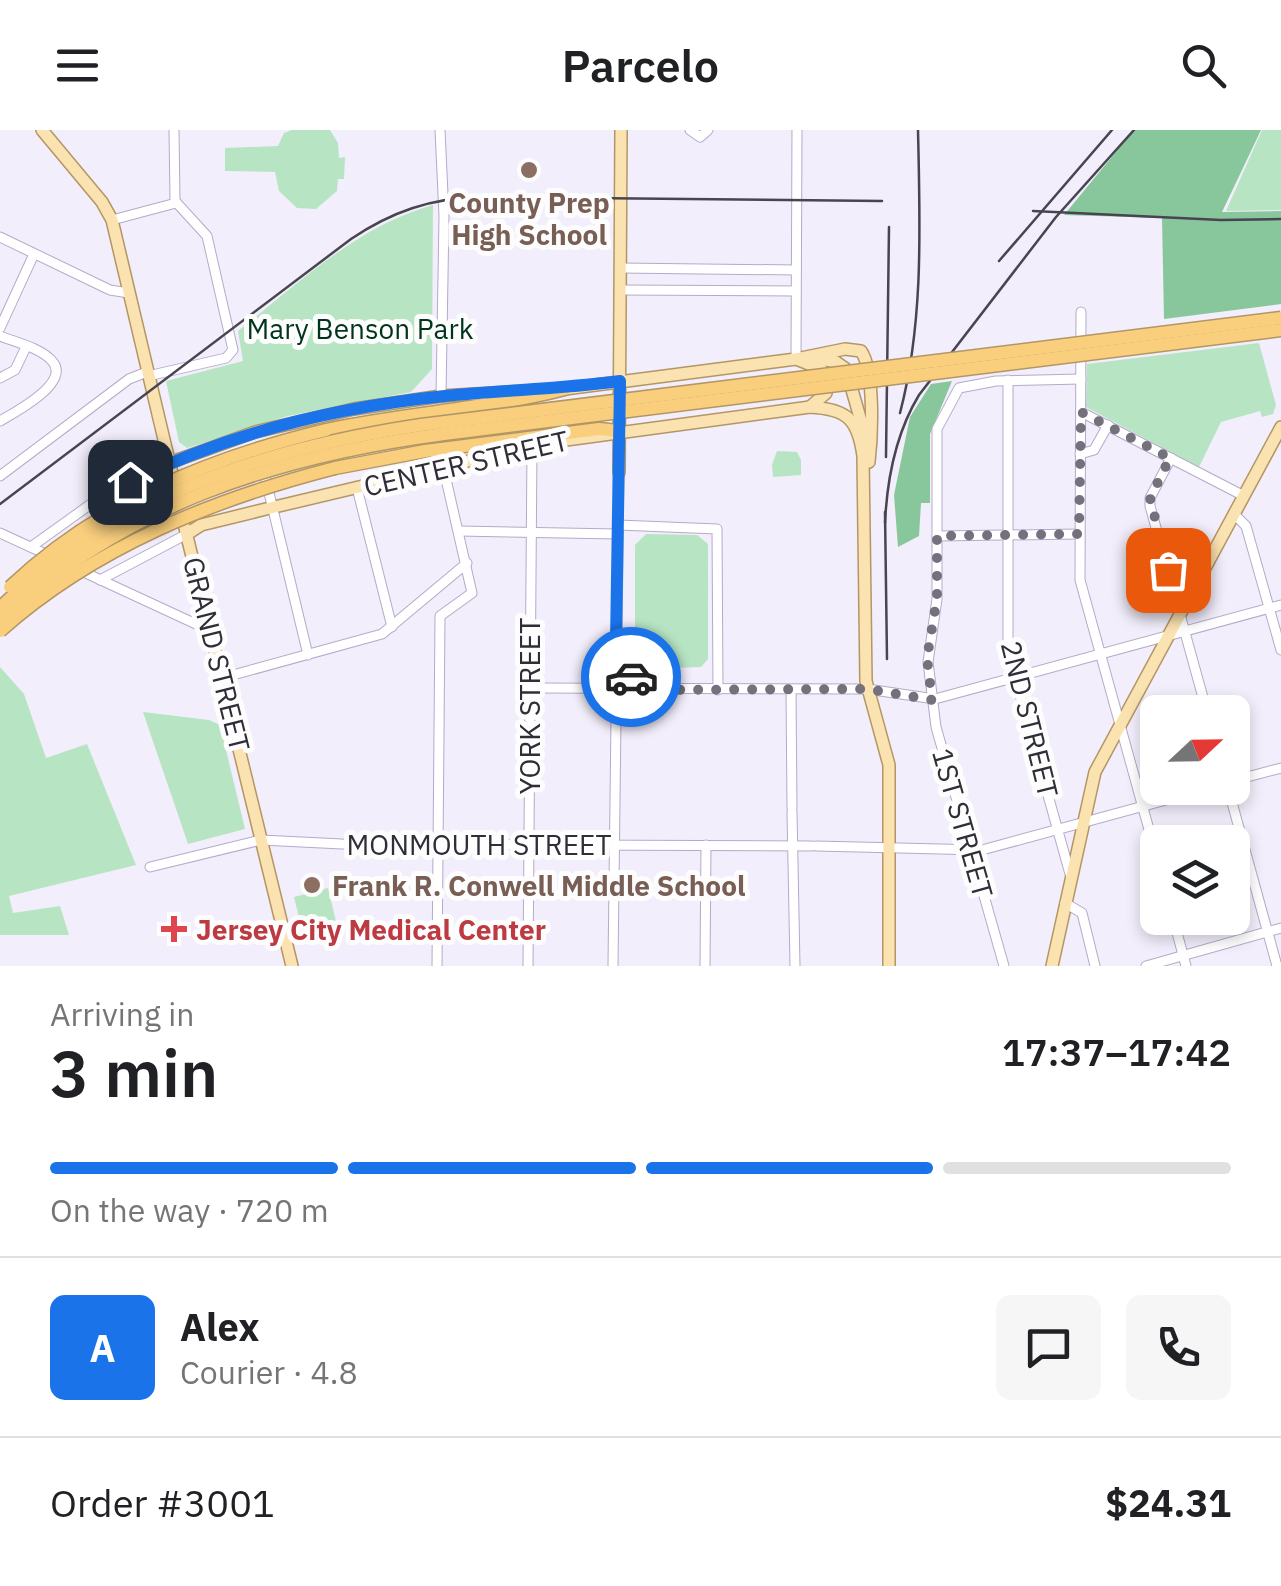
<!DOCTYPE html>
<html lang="en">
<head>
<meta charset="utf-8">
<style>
	:root { --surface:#fff; --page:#f6f6f6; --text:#202124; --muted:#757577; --line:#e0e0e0; --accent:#1a73e8 }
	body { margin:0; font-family:"IBM Plex Sans",sans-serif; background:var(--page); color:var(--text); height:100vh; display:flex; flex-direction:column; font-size:38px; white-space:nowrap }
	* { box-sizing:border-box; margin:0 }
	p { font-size:32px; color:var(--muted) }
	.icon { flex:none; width:55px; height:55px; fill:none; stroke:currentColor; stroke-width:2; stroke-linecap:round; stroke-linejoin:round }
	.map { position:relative; height:836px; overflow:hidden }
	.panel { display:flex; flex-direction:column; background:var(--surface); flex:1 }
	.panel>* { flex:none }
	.needle { width:65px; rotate:68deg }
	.controls { position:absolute; left:1140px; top:565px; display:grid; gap:20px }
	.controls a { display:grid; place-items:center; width:110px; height:110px; border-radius:15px; background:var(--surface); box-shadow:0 5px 15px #0003; font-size:50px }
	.pin { position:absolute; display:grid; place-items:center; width:85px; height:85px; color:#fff; margin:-42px; border-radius:20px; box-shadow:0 5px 15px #0006 }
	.courier { position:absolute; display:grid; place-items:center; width:100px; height:100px; margin:-50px; border:8px solid #1a73e8; border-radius:50%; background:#fff; color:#222; box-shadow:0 2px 12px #0007 }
	.headline em { font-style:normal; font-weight:600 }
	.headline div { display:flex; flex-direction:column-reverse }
	.headline { display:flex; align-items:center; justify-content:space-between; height:170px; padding:0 50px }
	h1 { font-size:65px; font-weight:600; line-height:75px }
	.bar { display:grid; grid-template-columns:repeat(4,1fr); gap:15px 10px; align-content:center; height:120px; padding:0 50px }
	.bar i { height:12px; border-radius:8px; background:var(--line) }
	.bar .active { background:var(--accent) }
	.bar p { grid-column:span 4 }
	.line { display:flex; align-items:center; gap:25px; padding:0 50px; border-top:2px solid var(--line) }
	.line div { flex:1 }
	.round { display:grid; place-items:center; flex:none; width:105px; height:105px; border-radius:15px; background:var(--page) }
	header { display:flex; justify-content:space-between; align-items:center; height:130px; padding:0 50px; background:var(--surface); font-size:45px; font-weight:600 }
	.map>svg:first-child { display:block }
	.green { fill:#b7e5c4 }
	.forest { fill:#87c79b }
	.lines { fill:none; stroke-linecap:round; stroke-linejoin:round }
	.minor-casing { stroke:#b5aac9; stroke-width:11 }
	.major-casing { stroke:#b39665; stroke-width:14 }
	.highway-casing { stroke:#b39665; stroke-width:15 }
	.minor { stroke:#fff; stroke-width:9 }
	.major { stroke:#fbe2b1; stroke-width:11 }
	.highway { stroke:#f9cf7d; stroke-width:12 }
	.rail { stroke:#484450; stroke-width:2.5 }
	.highway-bridge-casing { stroke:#b39665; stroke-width:15; stroke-linecap:butt }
	.highway-bridge { stroke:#f9cf7d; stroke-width:12 }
	.done { stroke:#74707c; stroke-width:10; stroke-dasharray:0 18 }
	.route { stroke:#1a73e8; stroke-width:12 }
	.education-dot { fill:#8d6e63; stroke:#fdfdfd; stroke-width:4 }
	.health-dot { fill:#e0444e; stroke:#fdfdfd; stroke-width:4 }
	.labels { text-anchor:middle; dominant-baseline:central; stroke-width:10; stroke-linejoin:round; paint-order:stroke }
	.education-label { font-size:28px; font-weight:bold; fill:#785e54; stroke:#fdfdfd }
	.park-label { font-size:28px; fill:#013519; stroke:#fdfdfd }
	.street-label { font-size:28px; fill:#302c38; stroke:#fdfdfd }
	.health-label { font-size:28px; font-weight:bold; fill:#be3a42; stroke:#fdfdfd; text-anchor:start }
</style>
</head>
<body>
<header><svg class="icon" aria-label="menu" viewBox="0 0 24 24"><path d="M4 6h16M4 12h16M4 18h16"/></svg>Parcelo<svg class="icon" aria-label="search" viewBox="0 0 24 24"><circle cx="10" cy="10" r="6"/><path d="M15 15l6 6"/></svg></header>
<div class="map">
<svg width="1281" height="836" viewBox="0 0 1281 836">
	<rect width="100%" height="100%" fill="#f2eefb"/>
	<!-- green -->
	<g class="green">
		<polygon points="292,0 330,0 338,13 339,28 345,27 344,49 338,49 337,61 316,79 297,78 279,61 275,42 225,41 225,18 278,16 284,3"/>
		<polygon points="1262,0 1281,0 1281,80 1226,81"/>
		<path d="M 433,75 L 432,239 L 411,262 L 288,286 L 187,318 L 179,312 L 166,251 L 243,231 L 238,201 C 299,153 357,96 433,75 Z"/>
		<polygon points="1259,213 1276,275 1273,284 1262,287 1260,281 1221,292 1199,337 1086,277 1087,234"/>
		<polygon points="777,321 797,322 801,330 801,345 773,347 772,335"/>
		<polygon points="646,404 697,405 708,414 708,529 701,537 645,539 635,531 635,415"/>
		<polygon points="0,537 24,564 46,628 87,614 136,735 9,766 13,783 60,776 69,805 0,805"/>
		<polygon points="143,582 209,590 220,595 245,699 188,714"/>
		<polygon points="328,758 339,804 305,812 294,767"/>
	</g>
	<!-- forest -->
	<g class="forest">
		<polygon points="1134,0 1261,0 1222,82 1281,81 1281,174 1164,189 1162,88 1064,85"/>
		<polygon points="952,251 930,304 930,373 921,373 919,406 898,417 894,365 910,287 931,254"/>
	</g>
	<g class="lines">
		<defs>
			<g id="minor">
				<polyline points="440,0 444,86 441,266"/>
				<polyline points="690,0 700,7 708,0"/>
				<polyline points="112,90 176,73"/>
				<polyline points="0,107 110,160 129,163"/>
				<polyline points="620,138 796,140"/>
				<polyline points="620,160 796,161"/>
				<polyline points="1081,182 1080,450 1158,732"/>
				<polyline points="0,198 34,124"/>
				<path d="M 0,206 C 15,212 41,218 52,231 C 72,252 16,282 0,291"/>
				<polyline points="796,229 797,0"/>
				<polyline points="148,246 226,228 233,220 207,106 175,71 174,0"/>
				<polyline points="0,248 15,240 26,217"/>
				<polyline points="1008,250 1008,522 1070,744"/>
				<polyline points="1081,282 1244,366"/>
				<polyline points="1080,324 1094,320 1108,295"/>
				<polyline points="1171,328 1150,368 1150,376 1207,582"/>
				<polyline points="263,338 308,525"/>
				<polyline points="0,346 129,249 147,242"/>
				<polyline points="357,358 392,497"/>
				<polyline points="1234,384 1246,396 1281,520"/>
				<polyline points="618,395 717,399 718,560"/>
				<polyline points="459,401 618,404"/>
				<polyline points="0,403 50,426"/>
				<polyline points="937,406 1079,404"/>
				<polyline points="31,417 102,366 169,333"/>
				<polyline points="77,439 211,501"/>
				<polyline points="100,450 187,404"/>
				<polyline points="619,523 624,538 646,560"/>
				<polyline points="222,548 382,504 467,433"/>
				<polyline points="530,558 867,559 935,569 1281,475"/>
				<polyline points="791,560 792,678"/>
				<polyline points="1232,651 1281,638"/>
				<polyline points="1228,658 1277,836"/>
				<polyline points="792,682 795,836"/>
				<polyline points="816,716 982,720 1210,658"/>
				<polyline points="150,737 261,710 342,714 812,716"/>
				<polyline points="1065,773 1082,783 1095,836"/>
				<polyline points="1173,788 1186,836"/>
				<polyline points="437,836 440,486 472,463 443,336"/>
				<polyline points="528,836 532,316"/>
				<polyline points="613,836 619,342"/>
				<polyline points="705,836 706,715"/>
				<polyline points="1004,836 936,597 928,532 937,469 937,299 959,258 996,251 1081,249"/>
				<polyline points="1146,836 1281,798"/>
			</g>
			<g id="major">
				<polyline points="42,0 102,72 112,90 175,356"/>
				<polyline points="816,228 836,232 846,239 865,305"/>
				<polyline points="796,229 821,239 828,247 826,263 810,277"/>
				<path d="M 169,333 L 255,302 L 354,279 L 441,266 L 565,259 L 796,229 L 845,219 L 861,221 C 875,241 872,307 869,332"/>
				<polyline points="619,342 621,0"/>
				<polyline points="185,398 292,836"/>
				<path d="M 187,404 L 201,395 L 266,379 L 544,313 L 810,277 C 847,279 858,289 863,326 L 866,551 L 889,635 L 889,836"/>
				<polyline points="1052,836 1095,642 1281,297"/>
			</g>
			<g id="highway">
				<path d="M 326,300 C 405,283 487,279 565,259"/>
				<polyline points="335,338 425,321 599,299 619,301"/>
			</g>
		</defs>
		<!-- minor casing -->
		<use href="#minor" class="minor-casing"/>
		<!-- major casing -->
		<use href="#major" class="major-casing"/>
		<!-- highway casing -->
		<use href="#highway" class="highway-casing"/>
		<!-- minor -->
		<use href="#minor" class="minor"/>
		<!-- major -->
		<use href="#major" class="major"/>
		<!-- highway -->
		<use href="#highway" class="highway"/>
		<!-- rail -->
		<g class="rail">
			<polyline points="1033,81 1221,90 1281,89"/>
			<polyline points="999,131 1112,0"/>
			<path d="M 900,283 C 924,192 920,94 918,0"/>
			<polyline points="886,327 889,97"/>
			<path d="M 0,374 L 351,109 C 391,82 431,68 479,67 L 882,71"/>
			<polyline points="885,382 887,529"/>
			<path d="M 885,393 C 887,349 896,303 919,265 L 1056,87 L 1134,0"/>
		</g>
		<defs>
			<g id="highway-bridge">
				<path d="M 10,457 C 99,373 209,328 326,300"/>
				<path d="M 0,478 C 113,367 268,318 421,295 L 1281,188"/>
				<path d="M 0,491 C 124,374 278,326 444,304 L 1281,200"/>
				<path d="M 0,501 C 94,417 214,369 335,338"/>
			</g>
		</defs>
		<!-- highway-bridge casing -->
		<use href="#highway-bridge" class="highway-bridge-casing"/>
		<!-- highway-bridge -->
		<use href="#highway-bridge" class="highway-bridge"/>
	</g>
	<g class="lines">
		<!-- done -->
		<polyline class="done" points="631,547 646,560 867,559 932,570 927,528 937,468 937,406 1079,404 1081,282 1170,328 1150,368 1168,440"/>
		<!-- route -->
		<path class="route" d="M 130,352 C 229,303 336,277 445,266 C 503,260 561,259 620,251 L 616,514 L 624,538 L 631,547"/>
	</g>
	<!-- markers -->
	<g class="education-dot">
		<circle cx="529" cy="40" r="10"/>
		<circle cx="312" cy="755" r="10"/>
	</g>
	<path class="health-dot" d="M169 784h10v10h10v10h-10v10h-10v-10h-10v-10h10z"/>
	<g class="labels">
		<!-- education labels -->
		<g class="education-label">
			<text x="529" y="72">County Prep<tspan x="529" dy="32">High School</tspan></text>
			<text x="332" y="755" text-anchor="start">Frank R. Conwell Middle School</text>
		</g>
		<!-- park labels -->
		<g class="park-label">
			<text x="360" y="198">Mary Benson Park</text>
		</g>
		<!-- street labels -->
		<g class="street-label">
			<text transform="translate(466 333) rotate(-13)">CENTER STREET</text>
			<text transform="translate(217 524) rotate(76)">GRAND STREET</text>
			<text transform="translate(529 576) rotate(-90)">YORK STREET</text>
			<text transform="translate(1030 589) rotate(76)">2ND STREET</text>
			<text transform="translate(963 693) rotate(74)">1ST STREET</text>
			<text x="479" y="714">MONMOUTH STREET</text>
		</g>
		<!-- health labels -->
		<g class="health-label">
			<text x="196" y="799">Jersey City Medical Center</text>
		</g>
	</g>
</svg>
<div class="controls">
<a><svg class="needle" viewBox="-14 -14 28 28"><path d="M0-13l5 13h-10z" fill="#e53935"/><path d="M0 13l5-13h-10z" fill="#757577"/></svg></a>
<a><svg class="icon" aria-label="layers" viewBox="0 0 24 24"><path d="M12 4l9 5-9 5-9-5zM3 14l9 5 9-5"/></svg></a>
</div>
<div class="pin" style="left:1168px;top:440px;background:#ea580c"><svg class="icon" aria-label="bag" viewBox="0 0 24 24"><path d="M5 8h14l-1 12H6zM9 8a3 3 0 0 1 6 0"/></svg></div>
<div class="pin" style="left:130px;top:352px;background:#1f2937"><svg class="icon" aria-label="home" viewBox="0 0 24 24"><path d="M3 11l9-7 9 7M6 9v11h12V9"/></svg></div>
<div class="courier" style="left:631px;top:547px"><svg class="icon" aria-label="car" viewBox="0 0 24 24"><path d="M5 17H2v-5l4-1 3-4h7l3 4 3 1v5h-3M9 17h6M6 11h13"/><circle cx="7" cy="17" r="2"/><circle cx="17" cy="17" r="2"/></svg></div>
</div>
<section class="panel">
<div class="headline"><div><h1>3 min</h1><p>Arriving in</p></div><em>17:37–17:42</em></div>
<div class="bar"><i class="active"></i><i class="active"></i><i class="active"></i><i></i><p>On the way · 720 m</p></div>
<div class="line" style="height:180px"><b class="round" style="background:var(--accent);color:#fff">A</b><div><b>Alex</b><p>Courier · 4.8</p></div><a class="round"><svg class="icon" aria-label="chat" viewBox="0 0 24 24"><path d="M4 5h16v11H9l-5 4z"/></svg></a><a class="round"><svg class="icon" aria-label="phone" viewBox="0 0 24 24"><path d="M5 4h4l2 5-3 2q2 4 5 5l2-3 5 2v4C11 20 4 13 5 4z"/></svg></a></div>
<div class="line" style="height:130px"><div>Order #3001</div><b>$24.31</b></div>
</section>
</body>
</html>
